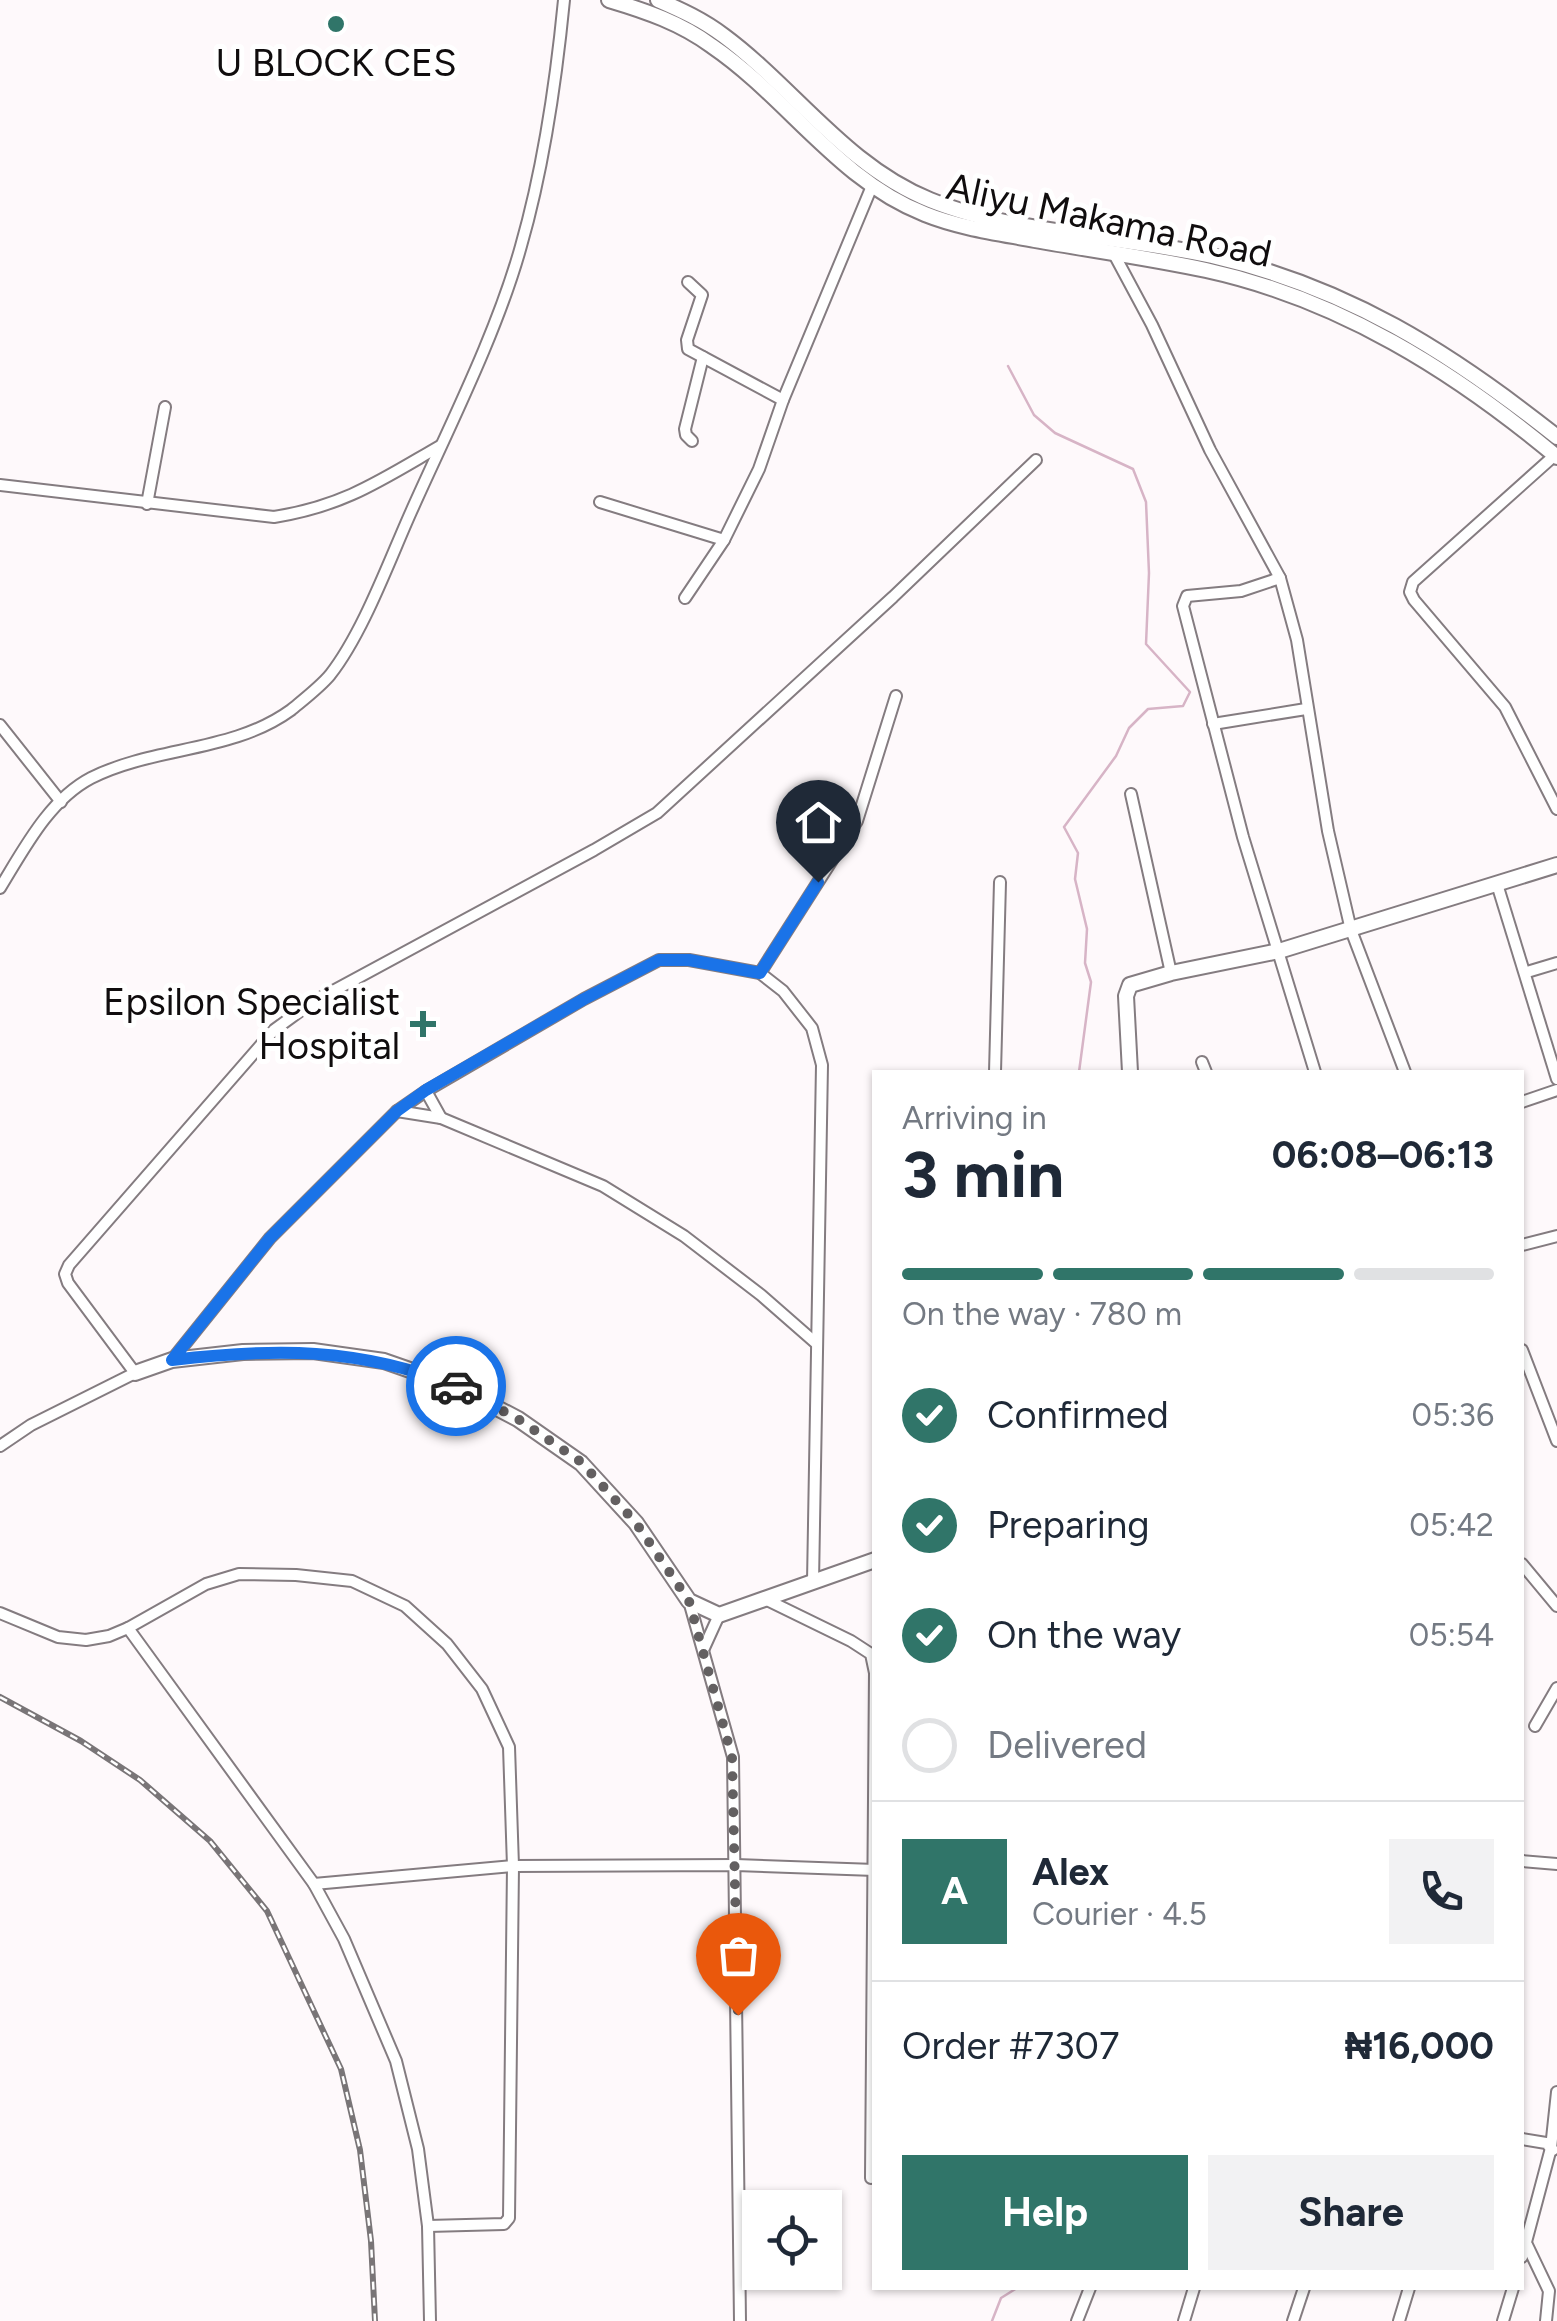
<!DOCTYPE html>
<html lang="en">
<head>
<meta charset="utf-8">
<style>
	:root { --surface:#fff; --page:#f2f2f3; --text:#1f2937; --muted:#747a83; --line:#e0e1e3; --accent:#307569 }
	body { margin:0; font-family:Figtree,sans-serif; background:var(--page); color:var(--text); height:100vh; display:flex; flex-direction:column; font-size:38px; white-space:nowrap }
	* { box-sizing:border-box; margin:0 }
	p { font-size:32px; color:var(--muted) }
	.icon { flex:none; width:55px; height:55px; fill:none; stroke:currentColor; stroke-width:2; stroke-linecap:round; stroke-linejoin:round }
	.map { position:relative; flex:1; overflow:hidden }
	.side { position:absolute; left:872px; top:1070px; width:652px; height:1220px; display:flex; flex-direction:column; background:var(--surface); border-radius:0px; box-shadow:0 2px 8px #0004 }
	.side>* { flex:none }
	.buttons { position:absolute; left:742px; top:2190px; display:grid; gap:20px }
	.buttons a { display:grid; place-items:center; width:100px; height:100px; border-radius:0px; background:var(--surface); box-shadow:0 2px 8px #0004; font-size:50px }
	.pin { position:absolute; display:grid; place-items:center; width:85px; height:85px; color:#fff; margin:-102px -42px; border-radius:50% 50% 50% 0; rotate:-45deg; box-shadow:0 0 10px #0007 }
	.pin .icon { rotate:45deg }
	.courier { position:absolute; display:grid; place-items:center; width:100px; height:100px; margin:-50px; border:8px solid #1a73e8; border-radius:50%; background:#fff; color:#222; box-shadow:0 2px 12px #0007 }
	.summary em { font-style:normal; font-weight:700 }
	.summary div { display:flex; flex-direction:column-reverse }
	.summary { display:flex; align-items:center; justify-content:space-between; height:170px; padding:0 30px }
	h1 { font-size:65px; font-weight:700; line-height:75px }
	.bar { display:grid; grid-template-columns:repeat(4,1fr); gap:15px 10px; align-content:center; height:120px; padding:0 30px }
	.bar i { height:12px; border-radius:8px; background:var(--line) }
	.bar .selected { background:var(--accent) }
	.bar p { grid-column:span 4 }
	.line { display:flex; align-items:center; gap:25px; padding:0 30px; border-top:2px solid var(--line) }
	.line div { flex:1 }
	.round { display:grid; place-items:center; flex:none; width:105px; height:105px; border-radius:0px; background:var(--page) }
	ol { padding:0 30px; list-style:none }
	li { display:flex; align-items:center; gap:30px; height:110px }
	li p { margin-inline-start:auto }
	li .icon { padding:10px; border-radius:50%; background:var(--accent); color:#fff; stroke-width:4 }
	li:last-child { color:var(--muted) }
	li i { width:55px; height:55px; border:5px solid var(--line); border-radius:50% }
	.action { display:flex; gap:20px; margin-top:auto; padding:20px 30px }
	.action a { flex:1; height:115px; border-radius:0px; background:var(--accent); color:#fff; font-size:40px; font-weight:700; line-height:115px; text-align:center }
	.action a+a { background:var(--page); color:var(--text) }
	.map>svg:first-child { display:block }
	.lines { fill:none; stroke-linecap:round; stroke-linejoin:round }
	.stream { stroke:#d7b4c6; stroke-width:2.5 }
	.minor-casing { stroke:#847c80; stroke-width:14 }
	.tertiary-casing { stroke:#847c80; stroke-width:18 }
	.minor { stroke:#fff; stroke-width:10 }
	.tertiary { stroke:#fff; stroke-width:14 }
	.rail-casing { stroke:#797577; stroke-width:6 }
	.rail { stroke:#fff; stroke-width:2.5; stroke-dasharray:8; stroke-linecap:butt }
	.done { stroke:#636061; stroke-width:10; stroke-dasharray:0 18 }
	.route { stroke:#1a73e8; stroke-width:12 }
	.poi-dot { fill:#307569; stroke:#fff; stroke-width:4 }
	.labels { text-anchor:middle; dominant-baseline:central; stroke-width:10; stroke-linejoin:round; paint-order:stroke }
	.poi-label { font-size:38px; fill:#100d0e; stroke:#fff }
	.street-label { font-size:38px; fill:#100d0e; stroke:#fff }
</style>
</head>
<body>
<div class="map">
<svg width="1557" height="2321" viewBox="0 0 1557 2321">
	<rect width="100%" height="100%" fill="#fef9fb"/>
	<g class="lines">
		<!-- stream -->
		<g class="stream">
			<polyline points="1008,366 1034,415 1055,433 1133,469 1146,502 1149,573 1146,644 1190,692 1183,706 1148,709 1129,728 1116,756 1064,827 1078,853 1075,879 1087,929 1085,963 1091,982 1079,1072"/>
			<polyline points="992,2321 1001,2298 1017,2288"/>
		</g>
		<defs>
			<g id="minor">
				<polyline points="1115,256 1152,325 1210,450 1280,578 1297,640 1328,831 1351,930 1405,1072"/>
				<polyline points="688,282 702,295 687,340 688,349 783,400"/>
				<polyline points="692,441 686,435 685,429 703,357"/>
				<polyline points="1555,455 1413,582 1410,592 1414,600 1505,707 1557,809"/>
				<path d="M 0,485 L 274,517 C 344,506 381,480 440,446"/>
				<polyline points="600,502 724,540"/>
				<polyline points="147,504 165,407"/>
				<polyline points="1280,578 1241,591 1187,596 1183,606 1243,837 1315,1072"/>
				<polyline points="685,598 724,540 759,469 783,400 872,186"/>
				<polyline points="1213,724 1306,709"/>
				<polyline points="0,725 61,802"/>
				<polyline points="1131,794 1171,973"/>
				<polyline points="1497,884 1557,1079"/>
				<path d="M 0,888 C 24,849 49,800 91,778 C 154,746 232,753 291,710 C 303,700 320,687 330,675 C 363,633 389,561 411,512 C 448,429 497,333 521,246 C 544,166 556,82 564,0"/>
				<polyline points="1527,972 1557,963"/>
				<polyline points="760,973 857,821 896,696"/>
				<polyline points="1202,1062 1206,1072"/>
				<polyline points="995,1072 1000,882"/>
				<polyline points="426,1091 441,1118"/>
				<polyline points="1522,1102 1557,1090"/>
				<polyline points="397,1111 441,1118 603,1186 684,1236 761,1295 817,1344"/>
				<polyline points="1522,1245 1557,1236"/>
				<polyline points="1522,1350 1557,1441"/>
				<polyline points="172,1360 270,1238 397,1111 426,1091 584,999 659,960 689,960 760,973 783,991 812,1028 822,1065 813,1582"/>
				<polyline points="0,1446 31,1425 135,1373 68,1283 65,1274 69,1265 274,1030 311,1003 594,850 657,813 893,597 1036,460"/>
				<polyline points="1522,1564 1557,1606"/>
				<polyline points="767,1600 851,1641 871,1654 875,1673 871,2178"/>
				<polyline points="689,1601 733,1757 740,2321"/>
				<polyline points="0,1613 58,1637 86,1640 109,1636 128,1628 206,1584 239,1574 296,1575 352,1581 405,1606 447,1644 482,1689 509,1747 513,1866 509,2218 504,2224 428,2226"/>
				<polyline points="128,1628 314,1884 344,1939 396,2061 418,2149 428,2226 430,2321"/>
				<polyline points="704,1648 719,1615"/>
				<polyline points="1535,1726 1557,1688"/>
				<polyline points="1522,1861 1557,1864"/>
				<polyline points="314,1884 513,1866 736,1865 875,1870"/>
				<polyline points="1522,2139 1546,2143 1553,2150"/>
				<polyline points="1527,2245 1549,2291 1546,2321"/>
				<polyline points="1522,2257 1551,2148 1557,2092"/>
				<polyline points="1077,2321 1090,2288"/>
				<polyline points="1184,2321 1194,2288"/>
				<polyline points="1293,2321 1304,2288"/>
				<polyline points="1399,2321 1409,2288"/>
				<polyline points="1503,2321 1513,2288"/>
			</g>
			<g id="tertiary">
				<path d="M 609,0 C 646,11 681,23 712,46 C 787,97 838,180 925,214 C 960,228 998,233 1035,240 C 1092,250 1150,258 1206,270 C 1339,299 1454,371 1557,457"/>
				<path d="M 658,0 C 681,10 703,20 724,36 C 794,88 847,167 930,200 C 1014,234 1123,236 1212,256 C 1347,287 1450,352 1557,437"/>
				<polyline points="1130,1072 1126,996 1130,985 1171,973 1279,951 1557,865"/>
				<polyline points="135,1373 172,1360 243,1352 313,1351 384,1361 453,1385 518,1419 581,1463 636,1523 689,1601 719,1615 875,1560"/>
			</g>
		</defs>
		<!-- minor casing -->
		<use href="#minor" class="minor-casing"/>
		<!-- tertiary casing -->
		<use href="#tertiary" class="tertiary-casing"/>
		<!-- minor -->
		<use href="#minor" class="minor"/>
		<!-- tertiary -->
		<use href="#tertiary" class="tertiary"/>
		<defs>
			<polyline id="rail" points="0,1697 81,1741 140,1780 210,1841 267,1911 341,2069 360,2150 371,2241 375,2321"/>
		</defs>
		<!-- rail casing -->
		<use href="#rail" class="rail-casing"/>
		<!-- rail -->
		<use href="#rail" class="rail"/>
	</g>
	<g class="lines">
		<!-- done -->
		<polyline class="done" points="456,1386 518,1419 581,1462 636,1523 689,1601 732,1757 738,2015"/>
		<!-- route -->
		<path class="route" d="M 456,1386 C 359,1347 274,1348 172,1360 L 270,1238 L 397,1111 L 426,1090 L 584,999 L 659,960 L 689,960 L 760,973 L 818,882"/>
	</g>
	<!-- markers -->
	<g class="poi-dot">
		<circle cx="336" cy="24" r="10"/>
		<path d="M418 1009h10v10h10v10h-10v10h-10v-10h-10v-10h10z"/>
	</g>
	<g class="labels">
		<!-- poi labels -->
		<g class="poi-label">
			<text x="336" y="63">U BLOCK CES</text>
			<text x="400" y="1002" text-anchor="end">Epsilon Specialist<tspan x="400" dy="44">Hospital</tspan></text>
		</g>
		<!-- street labels -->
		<g class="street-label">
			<text transform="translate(1109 220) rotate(12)">Aliyu Makama Road</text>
		</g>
	</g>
</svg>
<div class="buttons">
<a><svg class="icon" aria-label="locate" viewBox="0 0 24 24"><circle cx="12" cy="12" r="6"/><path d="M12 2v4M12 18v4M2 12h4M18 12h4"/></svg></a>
</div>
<div class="pin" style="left:738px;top:2015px;background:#ea580c"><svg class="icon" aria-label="bag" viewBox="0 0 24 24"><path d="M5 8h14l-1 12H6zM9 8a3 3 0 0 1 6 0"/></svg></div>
<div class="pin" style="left:818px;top:882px;background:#1f2937"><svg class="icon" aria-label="home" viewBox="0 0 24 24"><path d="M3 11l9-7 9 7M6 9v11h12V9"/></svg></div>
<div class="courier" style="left:456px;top:1386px"><svg class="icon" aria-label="car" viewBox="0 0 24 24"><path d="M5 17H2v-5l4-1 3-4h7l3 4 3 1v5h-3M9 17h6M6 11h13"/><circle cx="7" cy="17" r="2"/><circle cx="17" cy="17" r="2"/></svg></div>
<section class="side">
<div class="summary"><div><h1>3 min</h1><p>Arriving in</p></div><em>06:08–06:13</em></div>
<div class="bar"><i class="selected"></i><i class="selected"></i><i class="selected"></i><i></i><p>On the way · 780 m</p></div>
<ol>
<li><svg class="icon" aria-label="check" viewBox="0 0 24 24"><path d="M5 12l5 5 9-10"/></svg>Confirmed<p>05:36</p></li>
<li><svg class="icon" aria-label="check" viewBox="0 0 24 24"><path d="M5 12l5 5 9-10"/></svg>Preparing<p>05:42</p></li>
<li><svg class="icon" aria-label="check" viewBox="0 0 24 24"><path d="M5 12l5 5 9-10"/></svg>On the way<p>05:54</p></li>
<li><i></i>Delivered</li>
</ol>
<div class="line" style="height:180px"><b class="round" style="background:var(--accent);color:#fff">A</b><div><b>Alex</b><p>Courier · 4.5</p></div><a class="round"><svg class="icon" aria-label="phone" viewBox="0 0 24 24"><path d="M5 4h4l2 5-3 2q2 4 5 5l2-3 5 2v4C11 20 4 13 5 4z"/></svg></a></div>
<div class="line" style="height:130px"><div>Order #7307</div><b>₦16,000</b></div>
<div class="action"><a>Help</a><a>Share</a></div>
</section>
</div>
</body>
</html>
